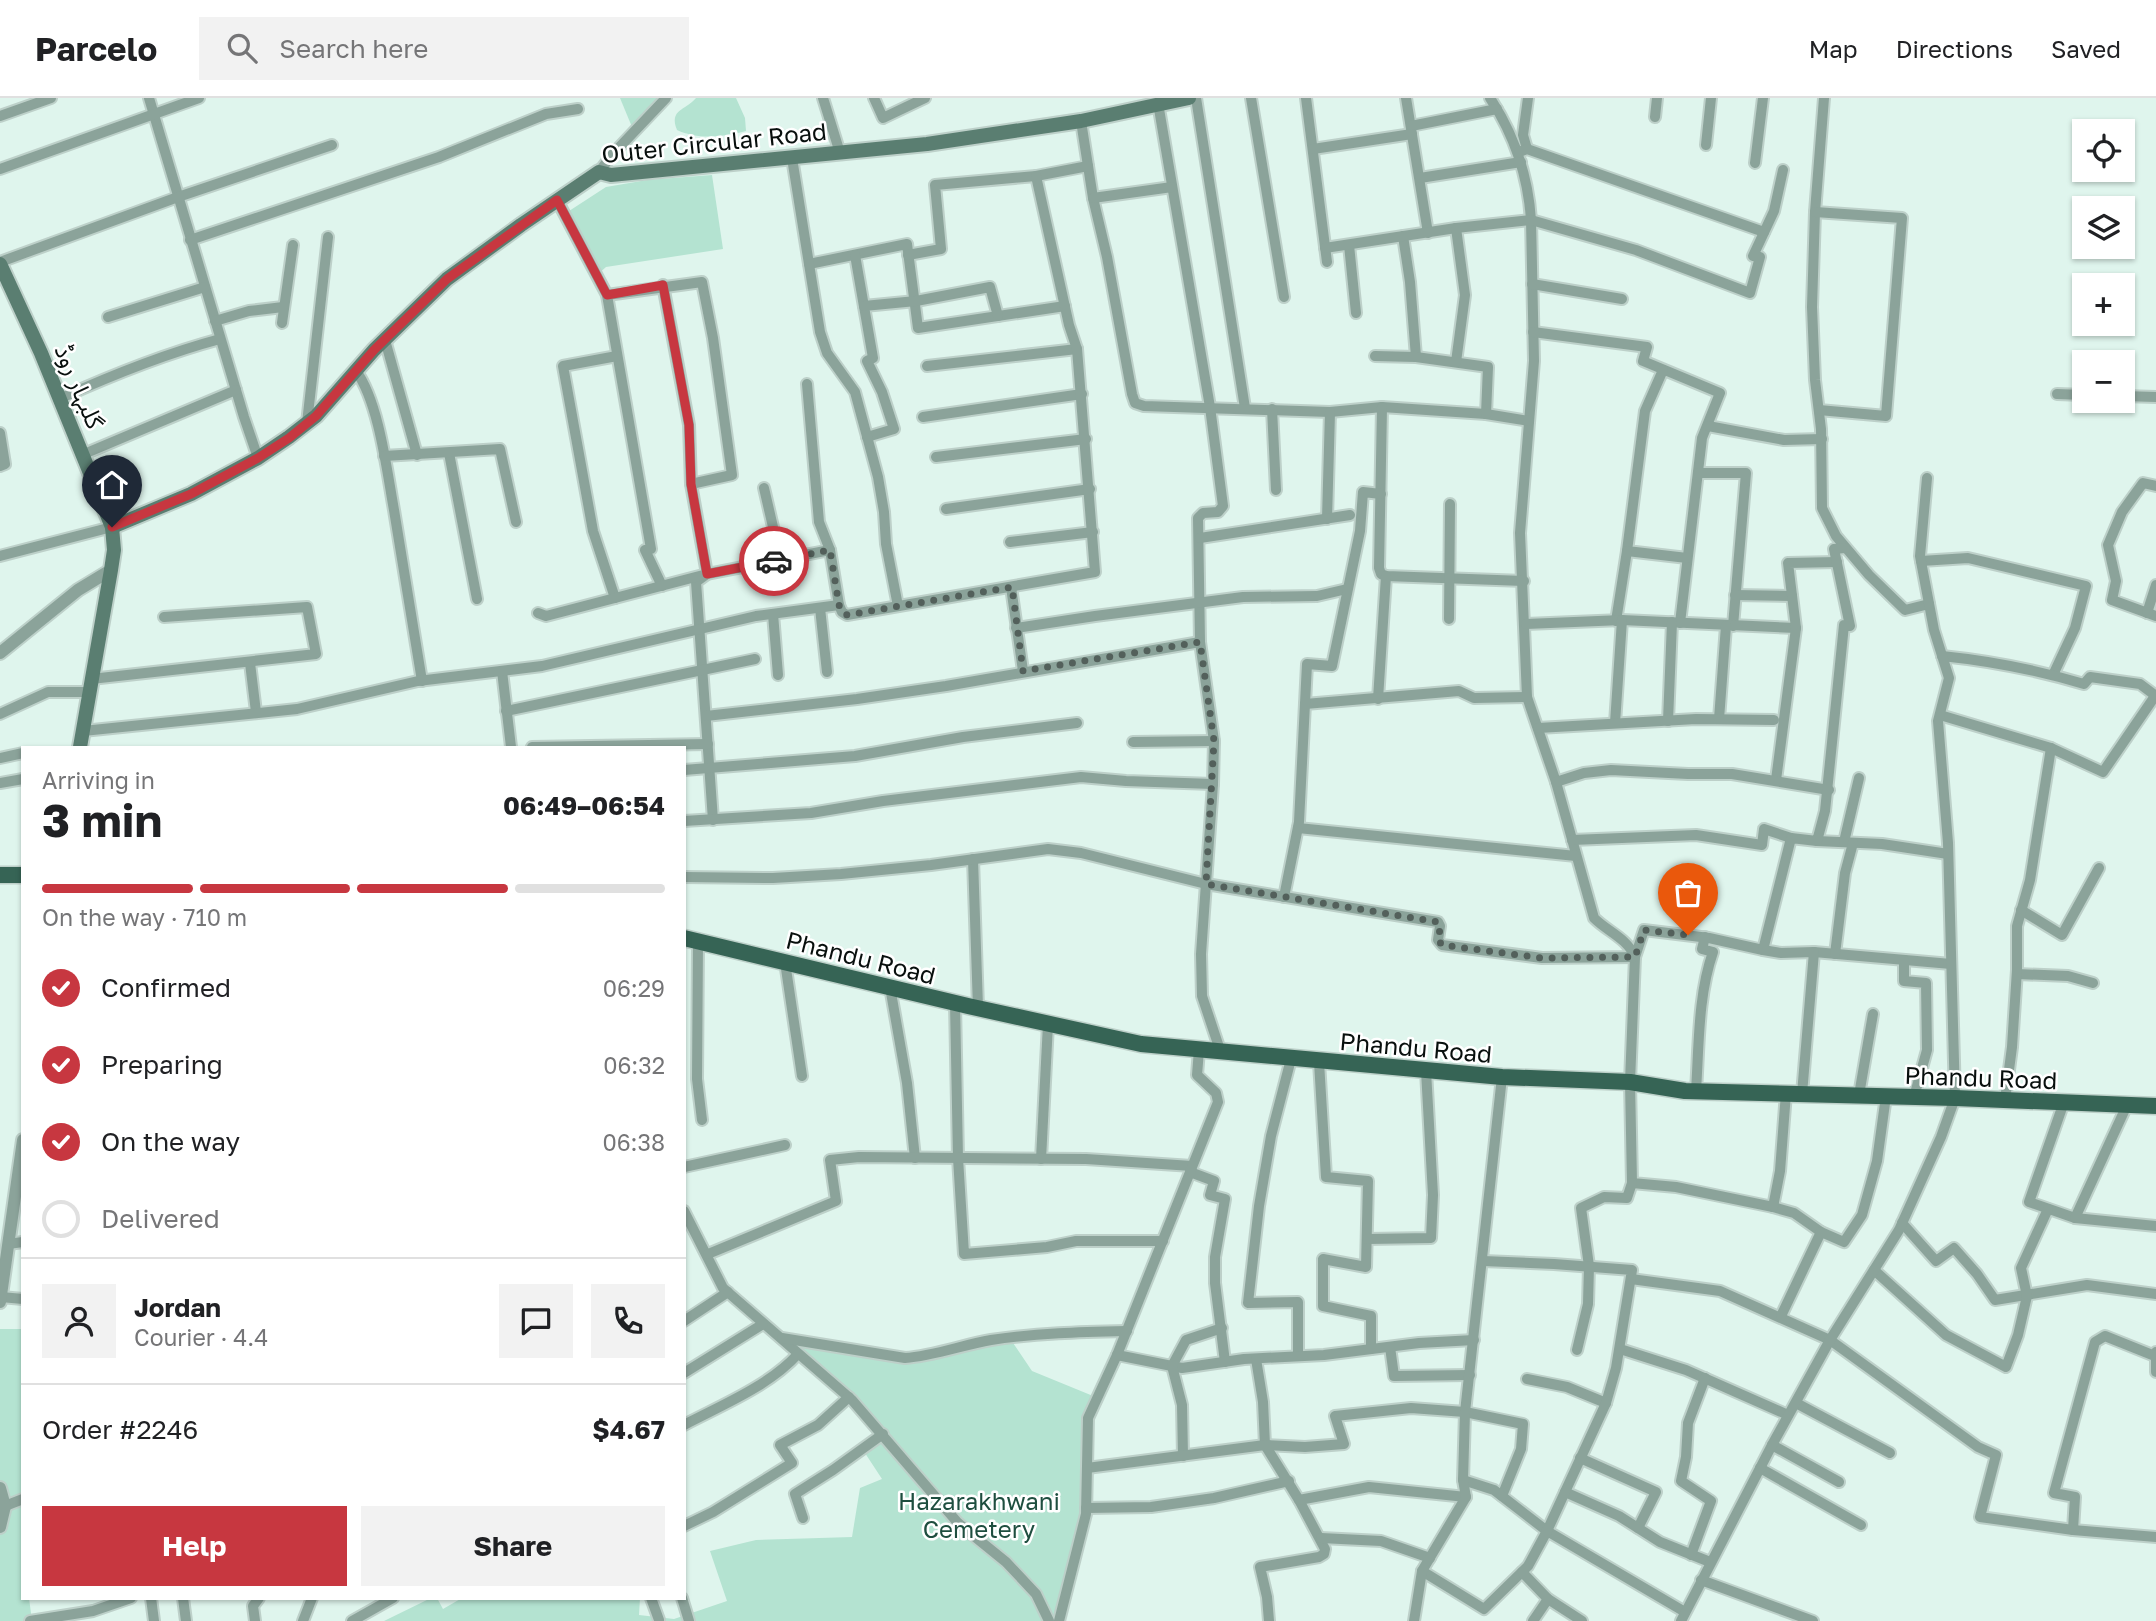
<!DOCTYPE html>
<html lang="en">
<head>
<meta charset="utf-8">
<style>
	:root { --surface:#fff; --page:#f2f2f2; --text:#202124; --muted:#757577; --line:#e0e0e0; --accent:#c73740 }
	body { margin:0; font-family:"Golos Text","Noto Sans Arabic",sans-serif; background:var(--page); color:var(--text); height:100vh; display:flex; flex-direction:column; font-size:26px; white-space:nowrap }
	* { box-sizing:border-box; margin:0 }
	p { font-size:23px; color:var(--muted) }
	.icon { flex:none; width:38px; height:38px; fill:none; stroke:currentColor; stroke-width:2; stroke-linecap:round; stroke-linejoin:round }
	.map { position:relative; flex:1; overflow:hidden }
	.side { position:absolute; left:21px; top:648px; width:665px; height:854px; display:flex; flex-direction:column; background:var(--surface); border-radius:0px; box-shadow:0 2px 5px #0004 }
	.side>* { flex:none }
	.tools { position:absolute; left:2072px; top:21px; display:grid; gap:14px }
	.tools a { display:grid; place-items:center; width:63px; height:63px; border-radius:0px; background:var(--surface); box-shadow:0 2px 5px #0004; font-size:35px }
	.pin { position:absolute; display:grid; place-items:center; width:60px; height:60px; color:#fff; margin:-72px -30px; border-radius:50% 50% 50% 0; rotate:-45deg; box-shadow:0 0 7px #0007 }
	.pin .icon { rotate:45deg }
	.courier { position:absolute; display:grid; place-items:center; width:70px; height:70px; margin:-35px; border:5px solid #c73740; border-radius:50%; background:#fff; color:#222; box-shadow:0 2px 9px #0007 }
	.summary em { font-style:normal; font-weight:700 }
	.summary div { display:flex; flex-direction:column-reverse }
	.summary { display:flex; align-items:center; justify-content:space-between; height:119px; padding:0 21px }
	h1 { font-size:46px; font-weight:700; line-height:52px }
	.bar { display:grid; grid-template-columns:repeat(4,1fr); gap:10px 7px; align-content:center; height:84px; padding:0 21px }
	.bar i { height:9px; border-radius:5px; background:var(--line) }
	.bar .on { background:var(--accent) }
	.bar p { grid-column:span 4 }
	.line { display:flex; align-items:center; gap:18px; padding:0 21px; border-top:2px solid var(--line) }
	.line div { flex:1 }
	.round { display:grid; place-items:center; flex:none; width:74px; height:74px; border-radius:0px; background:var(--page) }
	ol { padding:0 21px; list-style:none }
	li { display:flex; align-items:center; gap:21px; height:77px }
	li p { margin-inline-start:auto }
	li .icon { padding:7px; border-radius:50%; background:var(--accent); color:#fff; stroke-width:4 }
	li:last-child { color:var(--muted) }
	li i { width:38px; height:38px; border:4px solid var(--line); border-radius:50% }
	.button { display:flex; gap:14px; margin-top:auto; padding:14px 21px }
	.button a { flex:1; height:80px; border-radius:0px; background:var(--accent); color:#fff; font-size:28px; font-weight:700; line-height:80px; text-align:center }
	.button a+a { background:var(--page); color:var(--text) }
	header { display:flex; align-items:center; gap:42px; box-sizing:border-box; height:98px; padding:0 35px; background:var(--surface); border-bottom:2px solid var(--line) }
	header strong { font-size:33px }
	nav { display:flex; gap:38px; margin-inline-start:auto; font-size:24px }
	.search { width:490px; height:63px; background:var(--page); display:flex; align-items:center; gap:18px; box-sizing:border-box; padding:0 24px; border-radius:0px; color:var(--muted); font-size:26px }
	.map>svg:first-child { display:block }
	.green { fill:#b4e3d1 }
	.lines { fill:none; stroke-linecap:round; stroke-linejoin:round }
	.minor-casing { stroke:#bdd0c9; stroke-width:14 }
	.tertiary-casing { stroke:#bdd0c9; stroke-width:16 }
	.secondary-casing { stroke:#bdd0c9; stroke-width:18 }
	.primary-casing { stroke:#bdd0c9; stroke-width:19 }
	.minor { stroke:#8ba39a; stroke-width:10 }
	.tertiary { stroke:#8ba39a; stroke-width:12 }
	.secondary { stroke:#5a7e71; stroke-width:14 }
	.primary { stroke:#366455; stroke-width:16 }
	.done { stroke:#53605b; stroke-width:7; stroke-dasharray:0 12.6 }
	.route { stroke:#c73740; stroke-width:9 }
	.labels { text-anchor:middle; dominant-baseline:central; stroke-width:5; stroke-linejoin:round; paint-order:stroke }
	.street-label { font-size:24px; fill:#080f0d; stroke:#fff }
	.park-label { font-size:24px; fill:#1e4e3f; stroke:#fff }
</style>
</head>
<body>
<header>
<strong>Parcelo</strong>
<div class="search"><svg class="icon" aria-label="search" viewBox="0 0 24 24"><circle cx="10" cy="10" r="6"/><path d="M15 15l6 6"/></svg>Search here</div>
<nav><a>Map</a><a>Directions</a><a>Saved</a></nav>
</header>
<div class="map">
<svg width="2156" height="1523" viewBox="0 0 2156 1523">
	<rect width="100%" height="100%" fill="#dff5ed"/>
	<!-- green -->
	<g class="green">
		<polygon points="620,0 660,0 632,29"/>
		<path d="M 696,0 L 736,0 L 745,20 L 746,33 C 724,39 698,42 677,32 C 669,11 685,13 696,0 Z"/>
		<polygon points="712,77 723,151 606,169 597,177 566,115 606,89 647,82"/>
		<polygon points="0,1231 23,1231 23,1500 29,1500 32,1523 0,1523"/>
		<polygon points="1009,1239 1032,1273 1098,1300 1088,1320 1086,1416 1059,1523 384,1523 431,1500 437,1500 443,1511 462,1500 640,1500 639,1517 674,1521 727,1503 710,1453 756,1442 852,1439 860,1390 882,1381 863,1352 885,1340 779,1240 905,1260"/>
	</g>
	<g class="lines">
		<defs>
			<g id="minor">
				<polyline points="149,0 244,319 258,360"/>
				<polyline points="823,0 840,55"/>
				<polyline points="874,0 883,20 925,0"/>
				<polyline points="1196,0 1245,310"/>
				<polyline points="1251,0 1284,199"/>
				<polyline points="1306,0 1327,164"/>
				<polyline points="1406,0 1428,135"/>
				<path d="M 1490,0 C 1515,38 1528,77 1531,122 L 1534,263 L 1520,435 L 1527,599 L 1556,684 L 1594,820 C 1608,834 1627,840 1635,859 L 1630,984 L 1632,1085 L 1676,1089 L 1773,1109 L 1794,1115 L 1821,1134"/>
				<polyline points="1824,0 1815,114 1812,209 1815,282 1821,331 1822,410 1836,438 1869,477 1905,512 1929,506"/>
				<polyline points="1158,5 1210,309 1223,408 1218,414 1203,415 1198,420 1200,544 1214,643 1213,686 1201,856 1202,898 1221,955"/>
				<polyline points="0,18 51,0"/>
				<polyline points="1655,19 1657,0"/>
				<polyline points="1081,23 1093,100 1107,159 1132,296 1135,305 1144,308 1330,314 1382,309 1486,316 1529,323"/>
				<polyline points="1411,28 1497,11"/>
				<polyline points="1706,47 1711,0"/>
				<polyline points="1313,51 1412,36"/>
				<polyline points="1527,51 1523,37 1528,0"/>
				<polyline points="1519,54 1527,51 1764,134"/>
				<polyline points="792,60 809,166 907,146 918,230 1065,208"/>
				<polyline points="1755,65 1763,0"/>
				<polyline points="0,71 199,0"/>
				<polyline points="599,74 612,57 666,0"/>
				<polyline points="1420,80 1521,64"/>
				<polyline points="1093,100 1172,89"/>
				<polyline points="557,102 607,197 651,451 645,452 662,488"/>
				<polyline points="1815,114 1902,120 1886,318 1819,312"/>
				<polyline points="1403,138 1410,184 1416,259"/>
				<polyline points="190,142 439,59 546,16 578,11"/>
				<polyline points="1349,147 1356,215"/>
				<polyline points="1325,150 1456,130 1531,122 1636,152 1750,195 1760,159 1753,158 1774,113 1783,72"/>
				<polyline points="855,157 873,260 867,263 882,294 894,331 867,339"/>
				<polyline points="908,157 941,151 935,87 1036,78 1088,68"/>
				<polyline points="0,164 178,99 332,47"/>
				<polyline points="809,166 820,234 827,255 855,294 878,379 884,414 886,446 898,508"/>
				<polyline points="1532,186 1622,201"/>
				<polyline points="663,187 689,327 691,386 707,476 696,484 713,722"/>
				<polyline points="607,197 702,184 713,240 732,377 691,386"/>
				<polyline points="864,208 916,203 990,189 998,218"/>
				<polyline points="108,219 205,189"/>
				<polyline points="215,223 249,213 283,209"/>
				<polyline points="282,225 293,147"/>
				<polyline points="1533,234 1647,249 1643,263 1720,295 1702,340 1680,525"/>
				<polyline points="385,242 417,357"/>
				<polyline points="1375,258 1416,259 1488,269 1486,316"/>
				<polyline points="1456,264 1465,197 1456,130"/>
				<polyline points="927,268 1077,251"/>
				<polyline points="1663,272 1645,313 1627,453 1687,460"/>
				<path d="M 356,273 C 379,304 387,374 394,412 C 403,469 413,526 422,583"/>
				<polyline points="807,286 819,424 830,452"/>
				<polyline points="2057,296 2084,297"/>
				<polyline points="2123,298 2156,299"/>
				<path d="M 59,301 C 112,277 164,256 220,241"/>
				<polyline points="1382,309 1379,470 1381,476 1386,478 1524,483"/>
				<polyline points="1272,311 1276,392"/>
				<polyline points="923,319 1082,296"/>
				<polyline points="307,325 328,139"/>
				<polyline points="1708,328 1784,342 1822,341"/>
				<polyline points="0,335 5,366 0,368"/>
				<polyline points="449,355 477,501"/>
				<polyline points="84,356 236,292"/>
				<polyline points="384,358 500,351 516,424"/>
				<polyline points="936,359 1086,341"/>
				<polyline points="1698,375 1746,375 1733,528"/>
				<polyline points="2156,388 2143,385 2122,414 2108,447 2116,483 2112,502 2156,518"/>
				<polyline points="764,390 773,429 777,462"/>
				<polyline points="946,411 1090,391"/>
				<polyline points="1327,421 1330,314"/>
				<polyline points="1200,440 1350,417"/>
				<polyline points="1010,444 1093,434"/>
				<polyline points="0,458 112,429"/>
				<polyline points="1921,463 1968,460 2086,488 2075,530 2053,577"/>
				<polyline points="1011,489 1023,573"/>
				<polyline points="1735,497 1792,498"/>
				<polyline points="615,500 593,433 563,268 617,258"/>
				<polyline points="820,510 827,574"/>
				<polyline points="538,515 546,518 707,476 830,452 839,507 842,514 847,517 1095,474 1077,251 1069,227 1036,78"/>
				<polyline points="2147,515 2156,487"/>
				<polyline points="773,516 778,577"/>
				<polyline points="1449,521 1450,406"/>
				<polyline points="1616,523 1627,453"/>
				<polyline points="1526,526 1622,522 1796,530"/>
				<polyline points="1016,530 1095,518 1243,499 1317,498 1347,491"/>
				<path d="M 1942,558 C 1991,563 2037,572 2084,586 L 2090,579 L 2140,586 L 2156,598"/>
				<polyline points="250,565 256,614"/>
				<polyline points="502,573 511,649"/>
				<polyline points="91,581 316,556 307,509 164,519"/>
				<polyline points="1378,601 1386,478"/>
				<polyline points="1305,606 1459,593 1474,600 1527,599"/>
				<polyline points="506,613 755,561"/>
				<polyline points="0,616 48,594 89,594"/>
				<polyline points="1940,617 2051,650 2103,674 2155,598"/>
				<polyline points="706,618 857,601 946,588 1200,544"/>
				<polyline points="1719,621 1726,528"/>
				<polyline points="1668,623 1672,524"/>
				<polyline points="1615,625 1622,522"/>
				<polyline points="1538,630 1696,621 1774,622"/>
				<polyline points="83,633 297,611 418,583 542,568 756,518 839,507"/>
				<polyline points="1133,644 1214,643"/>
				<polyline points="532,649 708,646"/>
				<polyline points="0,660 23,655"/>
				<polyline points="684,672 855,658 963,639 1077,625"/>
				<polyline points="1776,682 1796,530 1788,465 1837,464"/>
				<polyline points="1556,684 1584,675 1611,672 1688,676 1732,676 1829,692"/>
				<polyline points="0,685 23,681"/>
				<polyline points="684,723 811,715 883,703 1081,679 1126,683 1213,686"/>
				<polyline points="1298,730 1576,758"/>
				<polyline points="1572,742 1696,737 1762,747 1764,731 1791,740"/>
				<polyline points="1817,743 1882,746 1948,756"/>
				<polyline points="1844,744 1859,680"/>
				<polyline points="973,761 978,910"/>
				<polyline points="684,779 773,780 841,776 931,767 1048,751 1081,755 1206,786 1438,824 1440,828 1438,842 1442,847 1542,860 1635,859 1644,832 1709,840 1763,852"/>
				<polyline points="1284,799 1299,724 1307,566 1332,568 1360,433 1363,394 1381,396"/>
				<polyline points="2021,812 2062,837 2099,770"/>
				<polyline points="698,843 697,981 702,1022"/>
				<polyline points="1814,854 1951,866"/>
				<polyline points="1835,856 1845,775 1853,745"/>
				<polyline points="1904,862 1904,883 1926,885 1927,952 1914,999"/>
				<polyline points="785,864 802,978"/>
				<polyline points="2017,876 2068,878 2093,885"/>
				<polyline points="890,889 907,985 915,1060"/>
				<polyline points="955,905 958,1060 964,1156 1047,1149 1076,1143 1163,1143"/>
				<polyline points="1291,961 1271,1038 1259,1108 1248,1205 1298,1204 1298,1258"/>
				<polyline points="1319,964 1326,1079 1368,1083 1366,1169 1323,1161 1323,1208 1371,1218 1371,1251"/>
				<path d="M 1696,993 C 1699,947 1698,897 1713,854 L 1702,851 L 1705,839"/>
				<polyline points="1802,996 1814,854 1781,855 1763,852 1791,740 1817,743 1825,713 1844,527 1850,528 1834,451 1845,450"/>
				<polyline points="1859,997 1873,916"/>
				<polyline points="2005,1002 2012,949 2017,872 2017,828 2030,782 2051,650"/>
				<polyline points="2064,1004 2029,1104 2075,1120"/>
				<polyline points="2127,1007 2075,1120 2156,1128"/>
				<polyline points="1041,1061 1048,926"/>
				<polyline points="684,1069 785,1047"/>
				<polyline points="1190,1074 1214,1083 1210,1097 1225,1101 1215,1159 1215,1185 1225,1264"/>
				<polyline points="1773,1109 1780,1073 1786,995"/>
				<polyline points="684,1113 723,1190 852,1302 958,1425 1006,1464 1036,1496 1049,1523"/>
				<polyline points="1902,1125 1936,1163 1954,1150 1977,1176 1995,1202 2087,1187 2156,1196"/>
				<polyline points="1367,1141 1431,1140 1433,1097 1426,973"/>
				<polyline points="8,1146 23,1144"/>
				<polyline points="708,1156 836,1103 830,1062 859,1059 1086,1061 1192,1068"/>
				<polyline points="1874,1172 1946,1237 2006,1269 2018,1237 2027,1198 2021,1170 2048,1111"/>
				<polyline points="1631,1181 1720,1193 1830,1242 1978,1349 1996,1357 1980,1419 2073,1432 2156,1439"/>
				<polyline points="1,1199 23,1201"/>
				<polyline points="1781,1218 1821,1134 1844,1144 1862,1117 1877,1063 1886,998"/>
				<polyline points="684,1223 728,1194"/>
				<path d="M 782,1240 L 905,1260 C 934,1258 962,1247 991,1242 C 1036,1235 1081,1234 1127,1233"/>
				<polyline points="1390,1249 1394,1278 1470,1277"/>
				<polyline points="1620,1251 1686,1272 1788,1317"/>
				<polyline points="1577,1252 1588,1206 1589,1168 1581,1110 1604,1099 1627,1100 1632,1085"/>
				<polyline points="2156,1254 2156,1274"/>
				<polyline points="1117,1257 1182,1270 1244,1261 1324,1257 1419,1245 1474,1242"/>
				<polyline points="1256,1261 1263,1304 1265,1347 1299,1402 1325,1451 1324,1456 1319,1459 1260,1469 1267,1499 1269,1523"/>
				<polyline points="684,1275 763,1226"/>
				<polyline points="1527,1281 1567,1289 1606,1305"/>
				<polyline points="1796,1305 1890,1355"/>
				<path d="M 684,1327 C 722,1307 769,1288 798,1256"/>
				<polyline points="1772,1347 1839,1384"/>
				<polyline points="1183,1358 1182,1307 1172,1268 1186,1242 1222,1230"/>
				<polyline points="1580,1360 1656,1394 1638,1430"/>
				<polyline points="1087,1370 1265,1347 1305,1349 1344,1346 1335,1318 1411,1310 1465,1314 1523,1326 1521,1351 1502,1398"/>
				<polyline points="1760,1370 1861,1427"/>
				<polyline points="1463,1382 1494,1392 1547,1433 1685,1514"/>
				<polyline points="1565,1394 1619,1418 1660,1444 1710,1464"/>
				<polyline points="1299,1402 1369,1389 1466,1399"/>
				<polyline points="5,1408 23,1401"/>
				<polyline points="1086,1410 1151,1409 1214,1400 1289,1383"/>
				<polyline points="803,1420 795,1396 833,1372 883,1336"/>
				<polyline points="684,1428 713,1414 792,1365 780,1347 818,1327 849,1299"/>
				<polyline points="2073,1432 2075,1399 2054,1395 2095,1244 2105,1238 2155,1258"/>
				<polyline points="1321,1440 1381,1443 1430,1460"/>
				<polyline points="1691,1457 1711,1403 1681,1383 1686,1359 1688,1325 1705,1280"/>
				<polyline points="1422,1473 1484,1511 1528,1468 1547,1433 1606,1305 1616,1270 1632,1172 1554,1166 1483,1163"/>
				<polyline points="1522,1474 1548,1501 1582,1523"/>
				<polyline points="1701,1482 1813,1523"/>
				<polyline points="151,1500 154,1523"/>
				<polyline points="183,1500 186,1523"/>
				<polyline points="651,1500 659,1522"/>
				<polyline points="682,1500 689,1523"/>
				<polyline points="30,1523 93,1513 131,1500"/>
				<polyline points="255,1523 253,1508 259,1500"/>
				<polyline points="303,1523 312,1500"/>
				<polyline points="352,1523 393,1500"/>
				<polyline points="1059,1523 1086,1416 1088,1320 1117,1257 1218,1004 1216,995 1197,977 1199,952"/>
				<polyline points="1414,1523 1422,1473 1466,1399 1463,1382 1465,1314 1502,979"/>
				<polyline points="1533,1523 1548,1501"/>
				<polyline points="1681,1523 1772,1347 1830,1242 1899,1132 1941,1039 1955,1000 1948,745 1938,623 1949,580 1934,532 1920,458 1927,380"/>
			</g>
			<g id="tertiary">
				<polyline points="0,555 78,492 111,472"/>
				<polyline points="0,1204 23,1042"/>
				<polyline points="0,1390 5,1408 0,1429"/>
			</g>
			<g id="secondary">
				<polyline points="0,166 41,255 112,429 114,452 111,472 80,649"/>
				<polyline points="112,429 191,396 258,360 289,339 316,318 374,252 447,181 521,127 599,74 611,77 927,46 1081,23 1189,0"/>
			</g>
			<g id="primary">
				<polyline points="0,777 23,777"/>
				<polyline points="684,840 968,908 1141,946 1502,979 1630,984 1685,993 1955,1000 2156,1008"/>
			</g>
		</defs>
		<!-- minor casing -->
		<use href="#minor" class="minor-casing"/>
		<!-- tertiary casing -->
		<use href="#tertiary" class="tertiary-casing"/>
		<!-- secondary casing -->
		<use href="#secondary" class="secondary-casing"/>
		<!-- primary casing -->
		<use href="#primary" class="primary-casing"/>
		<!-- minor -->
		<use href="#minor" class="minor"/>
		<!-- tertiary -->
		<use href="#tertiary" class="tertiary"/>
		<!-- secondary -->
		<use href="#secondary" class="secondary"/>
		<!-- primary -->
		<use href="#primary" class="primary"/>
	</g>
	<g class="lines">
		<!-- done -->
		<polyline class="done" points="774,463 830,452 839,507 842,514 847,517 1012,489 1023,573 1200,544 1214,643 1206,786 1438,824 1440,831 1438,842 1442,847 1542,860 1635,859 1644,832 1688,837"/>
		<!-- route -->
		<polyline class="route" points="112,429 191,396 258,360 289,340 316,318 374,252 447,181 557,102 607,197 663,187 689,327 691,386 707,476 774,463"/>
	</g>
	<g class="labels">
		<!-- street labels -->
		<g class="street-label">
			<text transform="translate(714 44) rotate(-6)">Outer Circular Road</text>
			<text transform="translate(80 288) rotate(67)">گلبہار روڈ</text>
			<text transform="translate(861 859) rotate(14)">Phandu Road</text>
			<text transform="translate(1416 949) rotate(5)">Phandu Road</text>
			<text transform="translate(1981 979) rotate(2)">Phandu Road</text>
		</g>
		<!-- park labels -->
		<g class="park-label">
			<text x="979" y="1402">Hazarakhwani<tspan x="979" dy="28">Cemetery</tspan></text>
		</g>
	</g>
</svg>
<div class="tools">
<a><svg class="icon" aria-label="locate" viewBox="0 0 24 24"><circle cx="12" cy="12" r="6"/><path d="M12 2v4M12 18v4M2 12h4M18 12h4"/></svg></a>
<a><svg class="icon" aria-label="layers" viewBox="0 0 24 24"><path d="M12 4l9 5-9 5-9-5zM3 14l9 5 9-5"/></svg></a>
<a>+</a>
<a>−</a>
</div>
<div class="pin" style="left:1688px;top:837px;background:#ea580c"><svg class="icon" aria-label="bag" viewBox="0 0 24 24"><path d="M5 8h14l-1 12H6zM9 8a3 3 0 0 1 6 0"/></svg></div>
<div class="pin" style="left:112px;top:429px;background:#1f2937"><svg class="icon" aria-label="home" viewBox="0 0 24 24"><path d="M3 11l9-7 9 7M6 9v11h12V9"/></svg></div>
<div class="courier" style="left:774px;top:463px"><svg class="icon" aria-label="car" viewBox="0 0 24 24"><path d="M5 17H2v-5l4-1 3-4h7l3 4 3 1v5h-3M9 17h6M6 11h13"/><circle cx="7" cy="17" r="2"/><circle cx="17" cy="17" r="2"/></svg></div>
<section class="side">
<div class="summary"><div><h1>3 min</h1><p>Arriving in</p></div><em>06:49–06:54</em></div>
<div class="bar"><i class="on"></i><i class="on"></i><i class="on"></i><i></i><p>On the way · 710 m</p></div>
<ol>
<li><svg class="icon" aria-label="check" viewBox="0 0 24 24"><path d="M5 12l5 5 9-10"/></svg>Confirmed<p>06:29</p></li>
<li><svg class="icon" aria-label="check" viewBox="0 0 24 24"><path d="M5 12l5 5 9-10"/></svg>Preparing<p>06:32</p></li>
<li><svg class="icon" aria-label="check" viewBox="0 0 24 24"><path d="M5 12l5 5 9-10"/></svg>On the way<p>06:38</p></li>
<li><i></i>Delivered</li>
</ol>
<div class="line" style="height:126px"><a class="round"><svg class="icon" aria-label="person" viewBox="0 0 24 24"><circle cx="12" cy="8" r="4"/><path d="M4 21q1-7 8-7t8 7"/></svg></a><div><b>Jordan</b><p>Courier · 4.4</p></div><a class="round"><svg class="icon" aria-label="chat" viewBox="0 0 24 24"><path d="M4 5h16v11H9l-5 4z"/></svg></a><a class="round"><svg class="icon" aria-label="phone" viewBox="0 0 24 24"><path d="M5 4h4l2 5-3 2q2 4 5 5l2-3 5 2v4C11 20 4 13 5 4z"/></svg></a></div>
<div class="line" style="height:91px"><div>Order #2246</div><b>$4.67</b></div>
<div class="button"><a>Help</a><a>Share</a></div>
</section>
</div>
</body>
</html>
